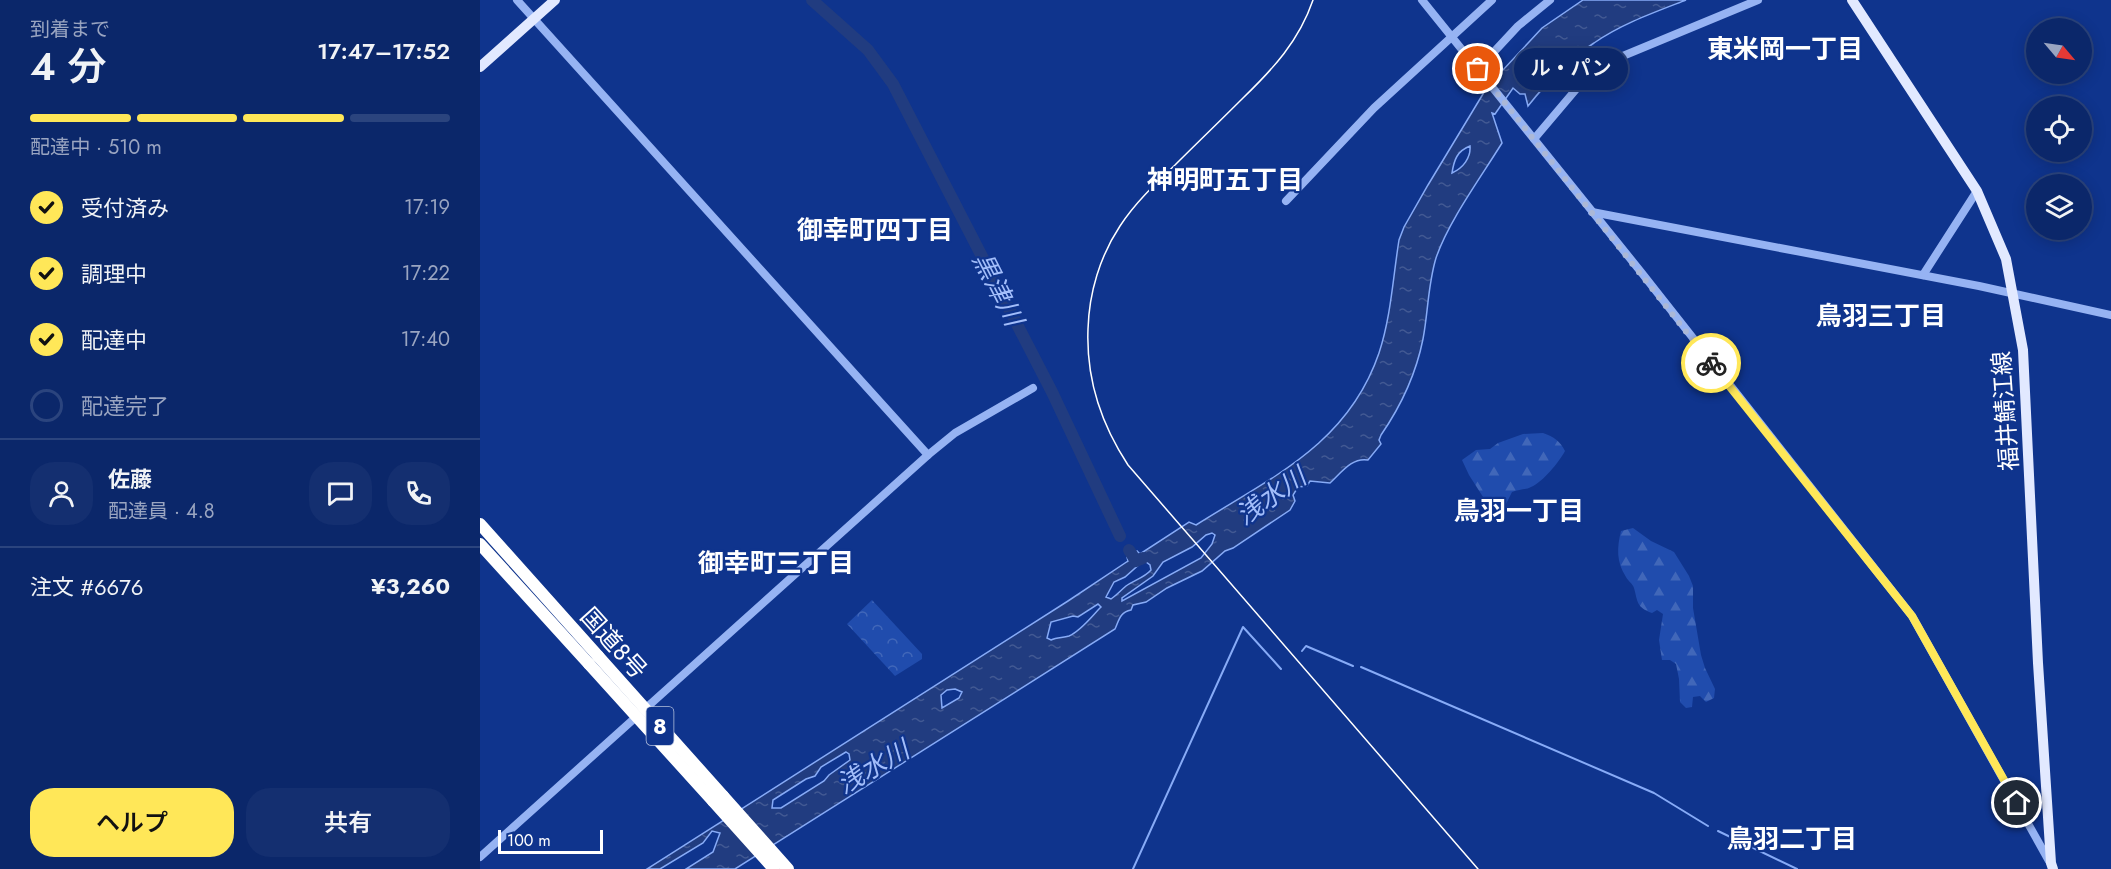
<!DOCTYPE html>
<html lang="ja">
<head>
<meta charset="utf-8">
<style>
	:root { --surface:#0b276a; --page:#142f70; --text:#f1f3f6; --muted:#9aa5c1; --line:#2b447e; --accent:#ffe758 }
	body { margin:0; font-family:Jost,"Noto Sans JP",sans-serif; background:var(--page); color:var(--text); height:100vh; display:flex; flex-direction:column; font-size:22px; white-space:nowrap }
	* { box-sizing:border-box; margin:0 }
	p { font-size:20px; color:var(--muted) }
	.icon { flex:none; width:33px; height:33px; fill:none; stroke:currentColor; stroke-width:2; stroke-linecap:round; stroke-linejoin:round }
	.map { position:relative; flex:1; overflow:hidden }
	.side { display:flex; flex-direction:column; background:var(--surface); width:480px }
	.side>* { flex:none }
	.needle { width:39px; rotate:119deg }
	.tools { position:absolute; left:1546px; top:18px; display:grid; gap:12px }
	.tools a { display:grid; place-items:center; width:66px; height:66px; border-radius:50%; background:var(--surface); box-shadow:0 3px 15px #0003,0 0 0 2px var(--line); font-size:30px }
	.scale { position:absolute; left:18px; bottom:15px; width:105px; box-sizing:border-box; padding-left:6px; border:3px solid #fff; border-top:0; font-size:16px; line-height:21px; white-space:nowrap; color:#fff; -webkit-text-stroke:4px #0f348d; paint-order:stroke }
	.pin { position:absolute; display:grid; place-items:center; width:51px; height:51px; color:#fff; margin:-26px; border:3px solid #fff; border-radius:50%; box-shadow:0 2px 6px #0007 }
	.courier { position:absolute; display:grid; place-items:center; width:60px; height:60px; margin:-30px; border:4px solid #ffe758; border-radius:50%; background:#fff; color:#222; box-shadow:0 2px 8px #0007 }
	.bubble { position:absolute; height:42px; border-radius:21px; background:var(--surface); box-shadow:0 3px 15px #0003,0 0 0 2px var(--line); font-size:20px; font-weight:600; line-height:42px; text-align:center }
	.overview em { font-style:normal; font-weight:600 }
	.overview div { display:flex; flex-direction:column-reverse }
	.overview { display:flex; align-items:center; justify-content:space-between; height:102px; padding:0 30px }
	h1 { font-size:39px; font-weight:600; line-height:45px }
	.bar { display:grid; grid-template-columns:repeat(4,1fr); gap:9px 6px; align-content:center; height:72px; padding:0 30px }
	.bar i { height:8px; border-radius:4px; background:var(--line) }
	.bar .current { background:var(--accent) }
	.bar p { grid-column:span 4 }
	.line { display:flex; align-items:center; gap:15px; padding:0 30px; border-top:2px solid var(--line) }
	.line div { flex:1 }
	.round { display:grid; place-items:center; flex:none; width:63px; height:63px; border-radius:24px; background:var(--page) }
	ol { padding:0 30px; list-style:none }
	li { display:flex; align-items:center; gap:18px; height:66px }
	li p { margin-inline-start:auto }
	li .icon { padding:6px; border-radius:50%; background:var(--accent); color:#111; stroke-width:4 }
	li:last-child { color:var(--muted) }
	li i { width:33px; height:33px; border:3px solid var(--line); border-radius:50% }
	.action { display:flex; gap:12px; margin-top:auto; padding:12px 30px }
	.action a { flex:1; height:69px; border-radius:24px; background:var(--accent); color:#111; font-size:24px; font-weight:600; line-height:69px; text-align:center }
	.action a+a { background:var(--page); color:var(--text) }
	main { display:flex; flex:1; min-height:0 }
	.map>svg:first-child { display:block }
	.forest { fill:url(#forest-firs) }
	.park { fill:url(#park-crowns) }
	.water { fill:url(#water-ripples); stroke:#87abf7; stroke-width:1.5; fill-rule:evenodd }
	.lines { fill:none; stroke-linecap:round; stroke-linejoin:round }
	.stream { stroke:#87abf7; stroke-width:2 }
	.river { stroke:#213c80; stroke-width:12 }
	.minor { stroke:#96b3f3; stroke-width:8 }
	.major { stroke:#e2e9ff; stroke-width:10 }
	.highway { stroke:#fff; stroke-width:12 }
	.tram { stroke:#fff; stroke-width:1.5 }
	.highway-bridge { stroke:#fff; stroke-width:12 }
	.done { stroke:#abb8d7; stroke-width:6; stroke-dasharray:0 10.8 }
	.route { stroke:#ffe758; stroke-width:8 }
	.labels { text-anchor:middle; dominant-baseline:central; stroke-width:4.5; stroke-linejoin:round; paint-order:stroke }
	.shield { fill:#0f348d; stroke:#b7c2dd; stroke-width:1.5 }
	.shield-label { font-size:22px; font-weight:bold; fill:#fff }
	.street-label { font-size:24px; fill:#fff; stroke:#0f348d }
	.neighbourhood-label { font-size:26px; font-weight:bold; fill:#fff; stroke:#0f348d }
	.water-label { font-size:26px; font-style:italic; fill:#a2bdfa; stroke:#0f348d }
</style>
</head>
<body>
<main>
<section class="side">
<div class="overview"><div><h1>4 分</h1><p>到着まで</p></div><em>17:47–17:52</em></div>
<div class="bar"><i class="current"></i><i class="current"></i><i class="current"></i><i></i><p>配達中 · 510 m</p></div>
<ol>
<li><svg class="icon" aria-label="check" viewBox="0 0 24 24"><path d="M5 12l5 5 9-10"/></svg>受付済み<p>17:19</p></li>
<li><svg class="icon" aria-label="check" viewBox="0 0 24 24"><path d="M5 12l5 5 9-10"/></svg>調理中<p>17:22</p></li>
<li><svg class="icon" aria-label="check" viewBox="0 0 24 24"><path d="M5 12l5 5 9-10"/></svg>配達中<p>17:40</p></li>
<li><i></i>配達完了</li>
</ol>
<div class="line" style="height:108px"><a class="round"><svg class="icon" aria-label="person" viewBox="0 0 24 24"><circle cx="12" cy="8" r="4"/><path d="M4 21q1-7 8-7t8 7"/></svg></a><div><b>佐藤</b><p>配達員 · 4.8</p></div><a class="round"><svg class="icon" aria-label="chat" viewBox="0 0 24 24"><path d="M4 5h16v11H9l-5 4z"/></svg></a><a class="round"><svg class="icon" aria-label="phone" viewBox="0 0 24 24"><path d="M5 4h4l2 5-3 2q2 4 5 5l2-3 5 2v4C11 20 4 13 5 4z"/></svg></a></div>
<div class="line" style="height:78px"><div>注文 #6676</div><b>¥3,260</b></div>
<div class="action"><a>ヘルプ</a><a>共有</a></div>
</section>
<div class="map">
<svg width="1631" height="869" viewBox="0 0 1631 869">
	<defs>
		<pattern id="forest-firs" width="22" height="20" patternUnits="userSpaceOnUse" patternTransform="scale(1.5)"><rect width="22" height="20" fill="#204cad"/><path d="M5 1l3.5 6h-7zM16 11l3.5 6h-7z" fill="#4167b9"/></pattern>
		<pattern id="park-crowns" width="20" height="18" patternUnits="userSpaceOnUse" patternTransform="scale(1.5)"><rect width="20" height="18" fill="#204cad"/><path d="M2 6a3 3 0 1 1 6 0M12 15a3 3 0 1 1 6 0" fill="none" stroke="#4167b9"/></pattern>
		<pattern id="water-ripples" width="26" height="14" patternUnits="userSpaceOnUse" patternTransform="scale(1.5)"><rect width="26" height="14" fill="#213c80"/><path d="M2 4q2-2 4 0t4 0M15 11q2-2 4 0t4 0" fill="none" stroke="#425993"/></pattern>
	</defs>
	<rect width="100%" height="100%" fill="#0f348d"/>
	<!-- forest -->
	<g class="forest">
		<path d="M 1063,433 C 1074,437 1080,441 1085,451 C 1079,462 1063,482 1051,487 C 1046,490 1039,489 1032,492 L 1025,506 L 1019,513 L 1012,511 L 989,475 L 982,460 L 996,450 L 1010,449 L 1018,443 L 1043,434 Z"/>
		<path d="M 1153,528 L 1171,541 L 1194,552 L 1209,576 L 1213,586 L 1213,608 L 1221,655 L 1225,668 L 1235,689 L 1234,698 L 1226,702 L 1220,696 L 1213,697 L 1212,707 L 1206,708 L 1200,702 L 1199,679 L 1196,664 L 1190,660 L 1182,660 L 1179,640 L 1183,614 L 1177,610 L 1172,613 C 1156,607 1158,602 1154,588 C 1153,584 1148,581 1146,577 C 1136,562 1137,547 1141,531 Z"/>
	</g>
	<!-- park -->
	<polygon class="park" points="392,600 442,654 442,659 415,676 367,624"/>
	<!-- water -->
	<path class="water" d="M 1103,0 L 1206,0 C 1175,12 1141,24 1114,43 C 1088,60 1067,82 1048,106 L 1045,94 L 1040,94 L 1033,88 L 1015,114 L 1012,113 L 1022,143 C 1001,177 968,222 956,258 C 948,284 948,313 943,339 C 936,374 921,406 901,435 L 899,440 L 901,444 L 888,460 C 872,457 861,473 850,483 L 830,481 L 827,486 L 818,487 L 813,495 L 815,501 L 810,510 L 753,548 L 745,551 L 722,571 L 687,588 L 666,602 L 653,605 L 651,610 C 640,612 639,620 635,629 L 255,869 L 206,869 L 233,852 L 240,833 L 232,831 L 223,843 L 180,869 L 167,869 L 588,601 L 648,561 L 647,557 L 657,551 L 660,554 L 709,522 L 716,525 C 792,477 868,444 899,353 C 911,317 913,277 919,240 L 924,227 L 948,185 L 1006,89 L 1005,82 L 1014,70 L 1019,72 L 1023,70 L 1062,28 ZM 990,146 C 991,158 983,168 972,173 C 974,160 977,151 990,146 ZM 732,533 L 735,535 L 732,544 L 721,558 L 642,601 L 642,598 L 673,576 L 683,562 L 712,547 L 726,535 ZM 662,562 L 666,562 L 670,565 L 671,570 C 664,578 654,580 646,586 C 640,591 637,595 631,599 L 626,597 L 634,582 L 645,577 ZM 618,604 L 621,607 C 612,616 601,631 589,636 C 583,638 577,637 571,640 L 567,638 L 571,622 L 593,616 L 598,617 ZM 475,689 L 482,692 L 479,698 L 462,708 L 461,695 L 467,690 ZM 366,752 L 369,754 L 370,760 L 349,775 L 344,781 L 301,808 L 292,808 L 293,800 L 326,779 L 335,776 L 341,767 Z"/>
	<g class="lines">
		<!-- stream -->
		<g class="stream">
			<polyline points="822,651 826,646 873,666"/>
			<polyline points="881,667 1174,793 1228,826"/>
			<polyline points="1238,831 1317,869"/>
			<polyline points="653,869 763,627 801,669"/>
		</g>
		<!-- river -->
		<g class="river">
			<polyline points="332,0 388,50 413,84 572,392 640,536"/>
			<polyline points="649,550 656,561 663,558"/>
		</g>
		<!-- minor -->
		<g class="minor">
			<polyline points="37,0 448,455"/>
			<polyline points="942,0 1161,272 1432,616 1569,861"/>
			<polyline points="998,69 1038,26 1070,0"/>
			<polyline points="1054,139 1098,87 1138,58 1278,0"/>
			<polyline points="806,201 894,108 1012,0"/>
			<polyline points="1112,212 1499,286 1631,315"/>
			<polyline points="1443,275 1497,191"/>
			<polyline points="0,857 448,455 475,433 553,388"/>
		</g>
		<!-- major -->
		<g class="major">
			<polyline points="1372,0 1497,191 1526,259 1543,350 1558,663 1571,863 1573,869"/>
			<polyline points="0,67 75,0"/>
		</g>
		<!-- highway -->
		<g class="highway">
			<polyline points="0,524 118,656"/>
			<polyline points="0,544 109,664"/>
			<polyline points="243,796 308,869"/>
			<polyline points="233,801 294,869"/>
		</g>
		<!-- tram -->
		<path class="tram" d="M 833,0 C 819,41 793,69 763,98 C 740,121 717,143 695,165 C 675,184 655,203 640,226 C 620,256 609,293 608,329 C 606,379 621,424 648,465 L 998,869"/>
		<!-- highway-bridge -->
		<g class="highway-bridge">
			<polyline points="118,656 243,796"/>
			<polyline points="109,664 233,801"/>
		</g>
	</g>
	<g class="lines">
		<!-- done -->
		<polyline class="done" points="998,69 1231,363"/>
		<!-- route -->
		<polyline class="route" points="1231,363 1432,616 1537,803"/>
	</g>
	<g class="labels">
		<!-- shield labels -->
		<rect class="shield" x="166.5" y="707" width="27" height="38" rx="4.5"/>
		<g class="shield-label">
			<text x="180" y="726">8</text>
		</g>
		<!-- street labels -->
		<g class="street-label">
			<text transform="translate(1525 411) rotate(-94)">福井鯖江線</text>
			<text transform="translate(134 643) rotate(48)">国道8号</text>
		</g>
		<!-- neighbourhood labels -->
		<g class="neighbourhood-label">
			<text x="1305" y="49">東米岡一丁目</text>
			<text x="745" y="180">神明町五丁目</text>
			<text x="395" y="230">御幸町四丁目</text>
			<text x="1401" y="316">鳥羽三丁目</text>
			<text x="1039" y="511">鳥羽一丁目</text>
			<text x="296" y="563">御幸町三丁目</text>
			<text x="1312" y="839">鳥羽二丁目</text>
		</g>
		<!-- water labels -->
		<g class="water-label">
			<text transform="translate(518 289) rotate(63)">黒津川</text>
			<text transform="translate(791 496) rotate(-35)">浅水川</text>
			<text transform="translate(393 767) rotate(-30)">浅水川</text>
		</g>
	</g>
</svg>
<div class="tools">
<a><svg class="needle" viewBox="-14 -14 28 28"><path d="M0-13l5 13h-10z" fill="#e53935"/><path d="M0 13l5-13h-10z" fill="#9aa5c1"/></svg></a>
<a><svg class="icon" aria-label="locate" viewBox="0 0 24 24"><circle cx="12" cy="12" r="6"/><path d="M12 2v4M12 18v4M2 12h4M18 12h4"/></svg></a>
<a><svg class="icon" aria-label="layers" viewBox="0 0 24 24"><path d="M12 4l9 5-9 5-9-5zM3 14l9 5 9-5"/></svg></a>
</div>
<div class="scale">100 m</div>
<div class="pin" style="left:998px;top:69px;background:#ea580c"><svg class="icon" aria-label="bag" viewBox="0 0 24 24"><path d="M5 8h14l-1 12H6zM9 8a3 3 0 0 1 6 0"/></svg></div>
<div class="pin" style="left:1537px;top:803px;background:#1f2937"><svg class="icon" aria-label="home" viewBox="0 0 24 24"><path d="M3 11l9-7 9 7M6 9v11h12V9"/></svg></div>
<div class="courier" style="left:1231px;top:363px"><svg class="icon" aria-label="bike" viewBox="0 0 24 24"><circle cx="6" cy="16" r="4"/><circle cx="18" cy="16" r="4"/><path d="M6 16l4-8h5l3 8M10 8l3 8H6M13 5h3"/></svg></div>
<div class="bubble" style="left:1034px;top:48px;width:114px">ル・パン</div>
</div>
</main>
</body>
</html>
